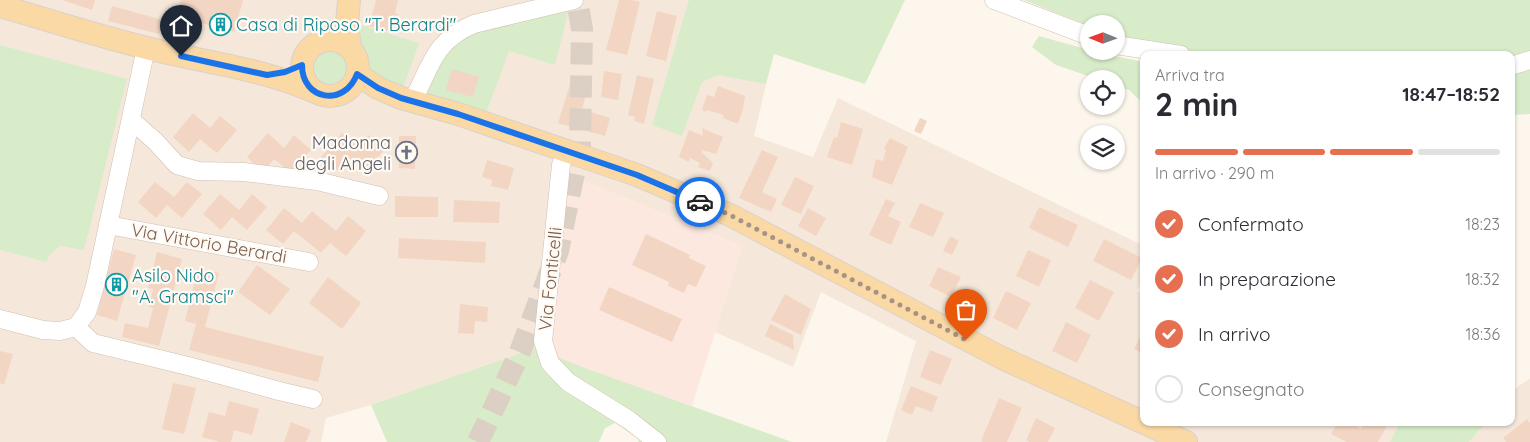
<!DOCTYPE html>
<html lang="it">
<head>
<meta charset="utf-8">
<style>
	:root { --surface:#fff; --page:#f7f7f7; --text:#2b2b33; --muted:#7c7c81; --line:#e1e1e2; --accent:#e76f51 }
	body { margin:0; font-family:Quicksand,sans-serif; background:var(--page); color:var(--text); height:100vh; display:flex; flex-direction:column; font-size:19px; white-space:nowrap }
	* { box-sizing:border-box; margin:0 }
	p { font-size:16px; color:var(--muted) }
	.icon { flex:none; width:28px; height:28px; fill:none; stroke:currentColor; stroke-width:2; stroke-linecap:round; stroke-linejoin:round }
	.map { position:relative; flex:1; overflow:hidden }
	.side { position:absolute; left:1140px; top:51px; width:375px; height:375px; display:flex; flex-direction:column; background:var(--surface); border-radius:10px; box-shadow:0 1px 4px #0004 }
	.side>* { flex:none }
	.needle { width:32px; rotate:271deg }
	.controls { position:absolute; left:1080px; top:15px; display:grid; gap:10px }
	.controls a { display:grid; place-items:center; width:45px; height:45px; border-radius:50%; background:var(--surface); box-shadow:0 1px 4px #0004; font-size:25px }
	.pin { position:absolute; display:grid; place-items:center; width:42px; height:42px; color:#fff; margin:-51px -21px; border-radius:50% 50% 50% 0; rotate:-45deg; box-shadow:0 0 5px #0007 }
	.pin .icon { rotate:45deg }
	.courier { position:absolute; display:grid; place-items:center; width:50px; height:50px; margin:-25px; border:4px solid #1a73e8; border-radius:50%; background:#fff; color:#222; box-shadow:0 1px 6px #0007 }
	.head em { font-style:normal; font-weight:700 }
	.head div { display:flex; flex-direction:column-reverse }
	.head { display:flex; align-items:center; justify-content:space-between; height:85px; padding:0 15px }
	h1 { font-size:32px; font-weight:700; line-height:38px }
	.bar { display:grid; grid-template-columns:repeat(4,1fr); gap:8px 5px; align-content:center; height:60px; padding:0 15px }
	.bar i { height:6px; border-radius:4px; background:var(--line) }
	.bar .active { background:var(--accent) }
	.bar p { grid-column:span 4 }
	ol { padding:0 15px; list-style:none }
	li { display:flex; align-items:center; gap:15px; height:55px }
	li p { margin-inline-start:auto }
	li .icon { padding:5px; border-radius:50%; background:var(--accent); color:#fff; stroke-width:4 }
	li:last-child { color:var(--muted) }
	li i { width:28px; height:28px; border:2px solid var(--line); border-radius:50% }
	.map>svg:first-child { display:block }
	.residential { fill:#f5e8da }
	.commercial { fill:#fde8e0 }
	.green { fill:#d8ecc9 }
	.building { fill:#f3d5c3 }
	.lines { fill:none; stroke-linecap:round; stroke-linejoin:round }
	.major-tunnel { stroke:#dcd0c4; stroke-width:22; stroke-dasharray:22 11; stroke-linecap:butt }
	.minor-casing { stroke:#d1beb0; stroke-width:19 }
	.major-casing { stroke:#dad1cd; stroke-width:24 }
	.minor { stroke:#fff; stroke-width:18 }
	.major { stroke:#fbd9a5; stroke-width:22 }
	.done { stroke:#a89285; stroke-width:5; stroke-dasharray:0 9 }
	.route { stroke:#1a73e8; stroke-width:6 }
	.labels { text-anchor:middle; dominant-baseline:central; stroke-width:4.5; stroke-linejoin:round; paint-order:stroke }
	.culture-label { font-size:18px; fill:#0d838f; stroke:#fffaf3; text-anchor:start }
	.worship-label { font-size:18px; fill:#5b616d; stroke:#fffaf3; text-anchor:end }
	.street-label { font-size:18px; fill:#7a5c4d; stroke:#fffaf3 }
</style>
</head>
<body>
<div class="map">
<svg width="1530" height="442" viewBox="0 0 1530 442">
	<rect width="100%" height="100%" fill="#fdf6ec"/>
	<!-- residential -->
	<g class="residential">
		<polygon points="0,0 788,0 773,54 754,136 813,157 838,98 1144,246 1144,278 1137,291 1144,295 1144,422 1400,423 1390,442 886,442 916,341 821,292 793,367 715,332 742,246 554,169 535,348 371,405 326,418 321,442 0,442"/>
		<polygon points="1530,379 1530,442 1469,442 1486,423 1511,422 1511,394 1518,386"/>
	</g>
	<!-- commercial -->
	<polygon class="commercial" points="554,169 742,246 692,406 588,369 535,348"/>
	<!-- green -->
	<g class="green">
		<polygon points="689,0 905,0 865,84 774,54 766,84 718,75 702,82 682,136 652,125"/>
		<polygon points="1024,0 1530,0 1530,114 1511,115 1511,55 1205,55 1116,37 1116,24 1089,24 1089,26"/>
		<polygon points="569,9 555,65 509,51 485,116 427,95 435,69 445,50 473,32"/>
		<polygon points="355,23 419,43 403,88 369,73 350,41"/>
		<polygon points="1039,36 1089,50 1089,51 1144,62 1144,104 1129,90 1116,86 1116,79 1097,79 1056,65 1032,47"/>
		<polygon points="0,45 127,79 84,250 60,246 49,255 47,262 0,250"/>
		<circle cx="329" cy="68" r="19"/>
		<polygon points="535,348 588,369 792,442 638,442 639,439 615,423 605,428 599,442 387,442 371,405"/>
		<polygon points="1400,422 1486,422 1486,423 1469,442 1390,442"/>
	</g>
	<!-- building -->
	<g class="building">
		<polygon points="62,0 95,0 92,10"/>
		<polygon points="181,0 243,0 234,32 176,16"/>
		<polygon points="376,0 398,0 395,13 398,14 393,32 369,26"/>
		<polygon points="619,0 632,0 640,2 627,55 606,50"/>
		<polygon points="112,6 163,20 159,34 108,21"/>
		<polygon points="657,11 677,16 666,61 646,56"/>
		<polygon points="452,69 479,77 473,97 446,90"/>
		<polygon points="604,71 622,74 618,100 601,97"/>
		<polygon points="637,75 654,79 644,124 634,121 635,117 628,115"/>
		<polygon points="572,78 589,83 582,109 610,118 605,136 558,123"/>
		<polygon points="718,86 745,96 743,109 738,124 723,118 724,115 707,110 706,112 702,110 707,95 714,97"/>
		<polygon points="193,113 210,128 220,116 237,130 217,153 200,139 189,152 173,137"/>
		<polygon points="920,118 927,121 921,134 914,131"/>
		<polygon points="841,122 863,129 852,165 827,157 834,137 837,138"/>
		<polygon points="702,128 723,137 716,154 702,150 702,153 713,163 710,171 698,167 700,163 690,158 689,162 679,157 689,130 703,136"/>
		<polygon points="268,133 284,148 294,135 311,150 291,173 274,159 263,172 247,157"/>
		<polygon points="342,133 358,147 369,135 385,149 365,172 349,158 338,171 321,157"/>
		<polygon points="399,136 416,136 415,169 399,168"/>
		<polygon points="890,138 908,147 892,185 872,177 876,159 883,161 886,150 884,148"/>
		<polygon points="762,150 778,157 762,192 777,199 771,212 739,198"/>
		<polygon points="487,160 514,168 508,190 491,186 492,180 482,177"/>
		<polygon points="795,177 814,186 801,214 781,205"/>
		<polygon points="155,182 174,197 187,182 202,194 182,218 167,205 156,218 138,202"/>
		<polygon points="220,194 239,210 252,194 267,207 247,230 232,217 221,230 203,214"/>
		<polygon points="395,196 438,197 438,217 395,217"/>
		<polygon points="886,199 895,203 888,216 901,222 891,245 869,235"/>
		<polygon points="454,200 500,202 499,223 453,222"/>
		<polygon points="920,203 944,213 933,237 909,227"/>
		<polygon points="1039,207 1078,225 1068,247 1029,228"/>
		<polygon points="284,208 302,223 312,211 336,231 348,216 366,231 346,256 330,243 321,253 294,231 283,244 266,230"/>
		<polygon points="808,208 826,218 816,236 798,226"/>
		<polygon points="646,234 690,255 689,258 706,266 696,287 688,284 684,293 668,286 669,282 632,265"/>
		<polygon points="950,236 959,241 952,255 943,251"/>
		<polygon points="399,238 486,242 485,263 398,258"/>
		<polygon points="1104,239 1142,258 1131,280 1093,261"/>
		<polygon points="114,249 136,255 117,321 97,315"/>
		<polygon points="1028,250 1051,260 1039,287 1016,276"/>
		<polygon points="157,252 182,259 159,346 122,337 125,323 148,328 153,308 149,307 153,289 148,288"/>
		<polygon points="257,265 290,289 270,315 238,292"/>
		<polygon points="938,267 961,277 951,297 929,286"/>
		<polygon points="198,268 219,273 205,327 324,357 318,382 189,350 196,324 185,321"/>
		<polygon points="328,277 361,303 342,329 309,303"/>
		<polygon points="1090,280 1114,292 1099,321 1075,308"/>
		<polygon points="609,287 682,319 672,342 599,310"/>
		<polygon points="1006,291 1031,303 1017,330 993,318"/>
		<polygon points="785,294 811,309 801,335 771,320"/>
		<polygon points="460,304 488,307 487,322 475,321 474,334 458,333"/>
		<polygon points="1066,322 1091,335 1077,363 1052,351"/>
		<polygon points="770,324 793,335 794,350 765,336"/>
		<polygon points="1140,337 1144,339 1144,354 1134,349"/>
		<polygon points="930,350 952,359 941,385 920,377"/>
		<polygon points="0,351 13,354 4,385 0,383"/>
		<polygon points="173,383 196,388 184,434 162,429"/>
		<polygon points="911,386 938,397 932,412 916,406 912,415 901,410"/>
		<polygon points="999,398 1022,408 1007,442 984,442 981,441"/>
		<polygon points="229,401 259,409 252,435 234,430 231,442 220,442 202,437 209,412 225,416"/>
		<polygon points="1036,418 1055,428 1048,442 1030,442 1026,440"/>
		<polygon points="1527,419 1530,423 1530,442 1506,442 1503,438"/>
		<polygon points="291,422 311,430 306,442 284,442"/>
		<polygon points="1338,422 1349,422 1361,429 1364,422 1389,422 1378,442 1347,442 1331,434"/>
	</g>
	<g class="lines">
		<!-- major-tunnel -->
		<polyline class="major-tunnel" points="478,442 520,352 558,251 580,144 582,29 577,0"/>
		<defs>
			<g id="minor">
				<polyline points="994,0 1089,36"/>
				<polyline points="1116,45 1181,55"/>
				<polyline points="1511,66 1530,60"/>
				<path d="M 412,102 C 431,67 433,41 474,24 L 574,0"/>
				<polyline points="131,120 155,141 177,165 198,171 244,172 317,181 379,196"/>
				<polyline points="566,151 561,165 543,341 550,363 568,382 629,420 657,442"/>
				<polyline points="108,225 309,262"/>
				<polyline points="0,319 43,330 60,331 76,327"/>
				<polyline points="76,327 87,312 95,286 146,48"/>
				<polyline points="76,327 93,343 188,366 279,391 313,399"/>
			</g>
			<g id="major">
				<polyline points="349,0 347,24 350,48"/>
				<path d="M 0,6 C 49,20 98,36 147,48 C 202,62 261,68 313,91"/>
				<circle cx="330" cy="68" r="28"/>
				<polyline points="357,74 378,88 401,98 458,114 637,175 730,215 1002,358 1186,442"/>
			</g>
		</defs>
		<!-- minor casing -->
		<use href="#minor" class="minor-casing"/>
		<!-- major casing -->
		<use href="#major" class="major-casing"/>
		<!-- minor -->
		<use href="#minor" class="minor"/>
		<!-- major -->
		<use href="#major" class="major"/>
	</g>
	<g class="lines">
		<!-- done -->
		<polyline class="done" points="700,202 730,215 966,340"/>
		<!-- route -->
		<path class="route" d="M 181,56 L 267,75 L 285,72 L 302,65 C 302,101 345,107 357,74 L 378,88 L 401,98 L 458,114 L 637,175 L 700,202"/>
	</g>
	<!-- icons -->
	<defs>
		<symbol id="building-ring" viewBox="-11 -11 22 22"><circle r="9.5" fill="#fffaf3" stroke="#0f9aa8" stroke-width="1.5"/><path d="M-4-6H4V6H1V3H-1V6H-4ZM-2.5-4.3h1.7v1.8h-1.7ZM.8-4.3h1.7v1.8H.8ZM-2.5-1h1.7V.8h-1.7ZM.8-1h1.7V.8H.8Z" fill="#0f9aa8"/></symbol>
		<symbol id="church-ring" viewBox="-11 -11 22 22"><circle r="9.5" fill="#fffaf3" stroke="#6b7280" stroke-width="1.5"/><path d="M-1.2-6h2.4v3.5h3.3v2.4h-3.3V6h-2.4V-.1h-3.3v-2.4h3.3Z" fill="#6b7280"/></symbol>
	</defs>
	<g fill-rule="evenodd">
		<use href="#building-ring" x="208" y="12" width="25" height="25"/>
		<use href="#church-ring" x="394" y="140" width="25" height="25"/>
		<use href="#building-ring" x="104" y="272" width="25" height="25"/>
	</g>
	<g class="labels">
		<!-- culture labels -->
		<g class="culture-label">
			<text x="236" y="24">Casa di Riposo "T. Berardi"</text>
			<text x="132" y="275">Asilo Nido<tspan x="132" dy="21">"A. Gramsci"</tspan></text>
		</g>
		<!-- worship labels -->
		<g class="worship-label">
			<text x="391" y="142">Madonna<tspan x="391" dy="21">degli Angeli</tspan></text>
		</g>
		<!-- street labels -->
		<g class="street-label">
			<text transform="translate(209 243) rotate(10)">Via Vittorio Berardi</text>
			<text transform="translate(550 279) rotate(-84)">Via Fonticelli</text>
		</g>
	</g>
</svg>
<div class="controls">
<a><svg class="needle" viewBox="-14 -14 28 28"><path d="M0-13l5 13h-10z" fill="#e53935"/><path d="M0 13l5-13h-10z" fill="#7c7c81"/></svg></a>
<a><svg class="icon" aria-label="locate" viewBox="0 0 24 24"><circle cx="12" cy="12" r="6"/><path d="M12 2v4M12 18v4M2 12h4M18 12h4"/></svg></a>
<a><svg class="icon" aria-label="layers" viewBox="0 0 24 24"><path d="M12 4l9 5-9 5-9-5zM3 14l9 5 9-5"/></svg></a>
</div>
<div class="pin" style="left:966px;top:340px;background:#ea580c"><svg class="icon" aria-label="bag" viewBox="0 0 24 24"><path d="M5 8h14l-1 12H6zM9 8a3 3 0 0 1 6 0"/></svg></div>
<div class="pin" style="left:181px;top:56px;background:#1f2937"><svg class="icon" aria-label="home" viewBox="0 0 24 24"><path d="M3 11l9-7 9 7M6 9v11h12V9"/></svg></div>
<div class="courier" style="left:700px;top:202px"><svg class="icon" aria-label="car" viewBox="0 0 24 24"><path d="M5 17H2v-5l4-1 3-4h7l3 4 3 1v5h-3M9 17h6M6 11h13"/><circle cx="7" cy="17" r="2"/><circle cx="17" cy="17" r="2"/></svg></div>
<section class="side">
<div class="head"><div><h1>2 min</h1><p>Arriva tra</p></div><em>18:47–18:52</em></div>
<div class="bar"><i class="active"></i><i class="active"></i><i class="active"></i><i></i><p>In arrivo · 290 m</p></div>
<ol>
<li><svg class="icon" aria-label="check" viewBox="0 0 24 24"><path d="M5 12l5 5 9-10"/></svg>Confermato<p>18:23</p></li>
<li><svg class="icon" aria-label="check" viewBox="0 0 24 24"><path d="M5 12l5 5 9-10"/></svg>In preparazione<p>18:32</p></li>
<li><svg class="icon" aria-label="check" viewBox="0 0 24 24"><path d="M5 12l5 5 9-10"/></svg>In arrivo<p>18:36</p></li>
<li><i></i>Consegnato</li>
</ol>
</section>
</div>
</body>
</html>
